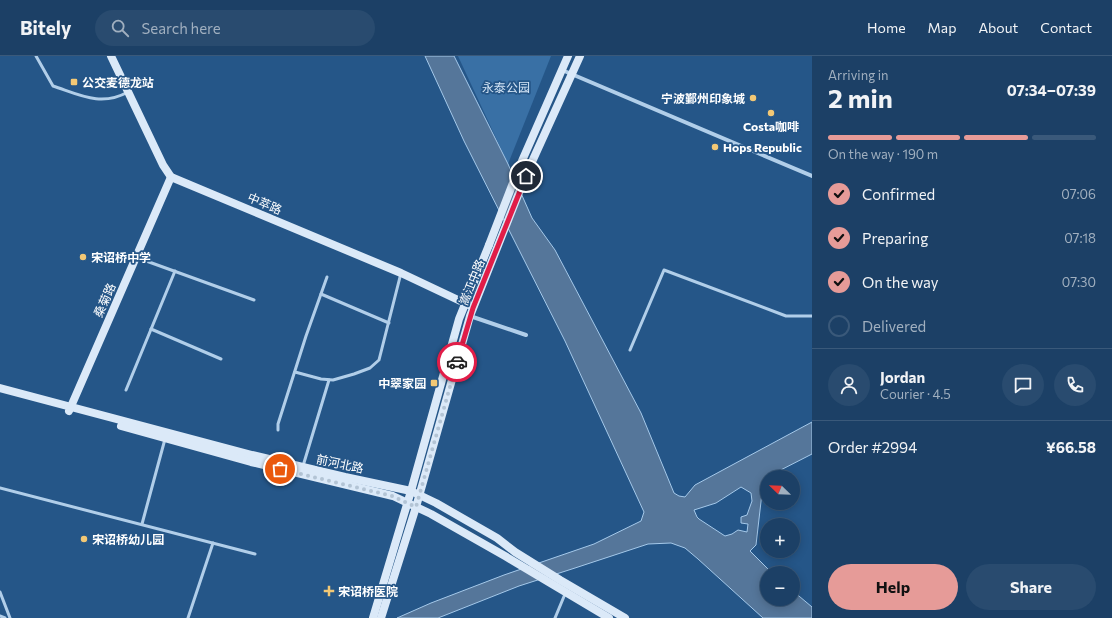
<!DOCTYPE html>
<html lang="en">
<head>
<meta charset="utf-8">
<style>
	:root { --surface:#1c4066; --page:#294b6f; --text:#f1f3f6; --muted:#a0afbf; --line:#3a597a; --accent:#e69b98 }
	body { margin:0; font-family:Commissioner,"Noto Sans SC",sans-serif; background:var(--page); color:var(--text); height:100vh; display:flex; flex-direction:column; font-size:15px; white-space:nowrap }
	* { box-sizing:border-box; margin:0 }
	p { font-size:13px; color:var(--muted) }
	.icon { flex:none; width:22px; height:22px; fill:none; stroke:currentColor; stroke-width:2; stroke-linecap:round; stroke-linejoin:round }
	.map { position:relative; flex:1; overflow:hidden }
	.sheet { display:flex; flex-direction:column; background:var(--surface); width:300px }
	.sheet>* { flex:none }
	.needle { width:26px; rotate:293deg }
	.buttons { position:absolute; left:760px; top:414px; display:grid; gap:8px }
	.buttons a { display:grid; place-items:center; width:40px; height:40px; border-radius:50%; background:var(--surface); box-shadow:0 2px 10px #0003,0 0 0 1px var(--line); font-size:20px }
	.pin { position:absolute; display:grid; place-items:center; width:34px; height:34px; color:#fff; margin:-17px; border:2px solid #fff; border-radius:50%; box-shadow:0 1px 4px #0007 }
	.courier { position:absolute; display:grid; place-items:center; width:40px; height:40px; margin:-20px; border:3px solid #e11d48; border-radius:50%; background:#fff; color:#222; box-shadow:0 1px 5px #0007 }
	.overview em { font-style:normal; font-weight:700 }
	.overview div { display:flex; flex-direction:column-reverse }
	.overview { display:flex; align-items:center; justify-content:space-between; height:68px; padding:0 16px }
	h1 { font-size:26px; font-weight:700; line-height:30px }
	.bar { display:grid; grid-template-columns:repeat(4,1fr); gap:6px 4px; align-content:center; height:48px; padding:0 16px }
	.bar i { height:5px; border-radius:3px; background:var(--line) }
	.bar .on { background:var(--accent) }
	.bar p { grid-column:span 4 }
	.line { display:flex; align-items:center; gap:10px; padding:0 16px; border-top:1px solid var(--line) }
	.line div { flex:1 }
	.round { display:grid; place-items:center; flex:none; width:42px; height:42px; border-radius:21px; background:var(--page) }
	ol { padding:0 16px; list-style:none }
	li { display:flex; align-items:center; gap:12px; height:44px }
	li p { margin-inline-start:auto }
	li .icon { padding:4px; border-radius:50%; background:var(--accent); color:#111; stroke-width:4 }
	li:last-child { color:var(--muted) }
	li i { width:22px; height:22px; border:2px solid var(--line); border-radius:50% }
	.button { display:flex; gap:8px; margin-top:auto; padding:8px 16px }
	.button a { flex:1; height:46px; border-radius:24px; background:var(--accent); color:#111; font-size:16px; font-weight:700; line-height:46px; text-align:center }
	.button a+a { background:var(--page); color:var(--text) }
	header { display:flex; align-items:center; gap:24px; box-sizing:border-box; height:56px; padding:0 20px; background:var(--surface); border-bottom:1px solid var(--line) }
	header strong { font-size:19px }
	nav { display:flex; gap:22px; margin-inline-start:auto; font-size:14px }
	.search { width:280px; height:36px; background:var(--page); display:flex; align-items:center; gap:10px; box-sizing:border-box; padding:0 14px; border-radius:22px; color:var(--muted); font-size:15px }
	main { display:flex; flex:1; min-height:0 }
	.map>svg:first-child { display:block }
	.green { fill:#3970a5 }
	.water { fill:#55769a; stroke:#a5c9ea; fill-rule:evenodd }
	.lines { fill:none; stroke-linecap:round; stroke-linejoin:round }
	.lane { stroke:#b1cee9; stroke-width:3 }
	.street { stroke:#b1cee9; stroke-width:4 }
	.secondary { stroke:#dbe9f8; stroke-width:8 }
	.secondary-bridge { stroke:#dbe9f8; stroke-width:8 }
	.done { stroke:#b3c4d5; stroke-width:4; stroke-dasharray:0 7.2 }
	.route { stroke:#e11d48; stroke-width:5 }
	.poi-dot { fill:#f3c875; stroke:#255688; stroke-width:1.5 }
	.labels { text-anchor:middle; dominant-baseline:central; stroke-width:3.5; stroke-linejoin:round; paint-order:stroke }
	.poi-label { font-size:12px; font-weight:bold; fill:#fff; stroke:#255688; text-anchor:start }
	.park-label { font-size:12px; fill:#d5e6f7; stroke:#255688 }
	.street-label { font-size:12px; fill:#fff; stroke:#255688 }
</style>
</head>
<body>
<header>
<strong>Bitely</strong>
<div class="search"><svg class="icon" aria-label="search" viewBox="0 0 24 24"><circle cx="10" cy="10" r="6"/><path d="M15 15l6 6"/></svg>Search here</div>
<nav><a>Home</a><a>Map</a><a>About</a><a>Contact</a></nav>
</header>
<main>
<div class="map">
<svg width="812" height="562" viewBox="0 0 812 562">
	<rect width="100%" height="100%" fill="#255688"/>
	<!-- green -->
	<polygon class="green" points="458,0 551,0 508,108"/>
	<!-- water -->
	<path class="water" d="M 425,0 L 454,0 L 508,108 L 532,162 L 555,194 L 641,357 L 674,437 L 679,440 L 685,441 L 695,429 L 812,366 L 812,398 L 767,421 L 765,437 L 762,437 L 756,489 L 750,495 L 772,517 L 767,517 L 767,543 L 793,543 L 793,535 L 812,551 L 812,562 L 763,562 L 698,503 L 685,492 L 671,487 L 648,488 L 575,512 L 519,530 L 438,562 L 397,562 L 431,547 L 504,519 L 594,488 L 641,465 L 644,456 L 565,285 L 464,85 ZM 741,431 L 751,437 L 752,445 L 747,459 L 741,461 L 741,467 L 748,468 L 747,476 L 738,474 L 732,478 L 725,480 L 699,463 L 697,461 L 694,454 L 716,447 Z"/>
	<g class="lines">
		<!-- lane -->
		<g class="lane">
			<path d="M 36,0 L 53,30 C 80,39 101,51 128,36"/>
			<polyline points="138,202 254,244"/>
			<polyline points="321,238 389,267"/>
			<polyline points="151,273 221,303"/>
			<polyline points="630,294 664,214 786,260 812,260"/>
			<polyline points="295,316 321,323 333,324 354,318 370,312 379,304 401,217"/>
			<polyline points="126,334 175,215"/>
			<polyline points="278,374 278,368 306,280 327,221"/>
			<polyline points="303,410 329,324"/>
			<polyline points="0,432 255,498"/>
			<polyline points="142,468 165,383"/>
			<polyline points="0,536 10,562"/>
			<polyline points="0,560 5,562"/>
			<polyline points="188,562 213,487"/>
			<polyline points="555,562 565,538"/>
		</g>
		<!-- street -->
		<g class="street">
			<polyline points="562,14 812,120"/>
			<polyline points="470,260 526,279"/>
		</g>
		<!-- secondary -->
		<g class="secondary">
			<polyline points="111,0 163,109 171,121 401,217 473,251"/>
			<polyline points="518,114 568,0"/>
			<polyline points="0,332 252,399 345,421 411,435 436,447 497,482 515,496 560,524 625,562"/>
			<polyline points="69,355 171,121"/>
			<polyline points="121,370 251,406 393,440 431,458 505,500 609,562"/>
			<polyline points="373,562 411,435 459,263 489,189"/>
			<polyline points="381,562 416,451 470,260 526,119 580,0"/>
		</g>
		<!-- secondary-bridge -->
		<polyline class="secondary-bridge" points="489,189 518,114"/>
	</g>
	<g class="lines">
		<!-- done -->
		<polyline class="done" points="280,413 392,440 416,451 457,306"/>
		<!-- route -->
		<polyline class="route" points="457,306 473,252 526,120"/>
	</g>
	<!-- markers -->
	<g class="poi-dot">
		<rect x="70" y="22" width="8" height="8" rx="2"/>
		<circle cx="753" cy="42" r="4"/>
		<circle cx="771" cy="57" r="4"/>
		<circle cx="715" cy="91" r="4"/>
		<circle cx="83" cy="201" r="4"/>
		<rect x="430" y="323" width="8" height="8" rx="2"/>
		<circle cx="84" cy="483" r="4"/>
		<path d="M327 529h4v4h4v4h-4v4h-4v-4h-4v-4h4z"/>
	</g>
	<g class="labels">
		<!-- poi labels -->
		<g class="poi-label">
			<text x="82" y="26">公交麦德龙站</text>
			<text x="745" y="42" text-anchor="end">宁波鄞州印象城</text>
			<text x="771" y="70" text-anchor="middle">Costa咖啡</text>
			<text x="723" y="91">Hops Republic</text>
			<text x="91" y="201">宋诏桥中学</text>
			<text x="426" y="327" text-anchor="end">中翠家园</text>
			<text x="92" y="483">宋诏桥幼儿园</text>
			<text x="338" y="535">宋诏桥医院</text>
		</g>
		<!-- park labels -->
		<g class="park-label">
			<text x="506" y="31">永泰公园</text>
		</g>
		<!-- street labels -->
		<g class="street-label">
			<text transform="translate(265 147) rotate(23)">中萃路</text>
			<text transform="translate(471 226) rotate(-68)">嵩江中路</text>
			<text transform="translate(104 244) rotate(-66)">桑菊路</text>
			<text transform="translate(340 407) rotate(12)">前河北路</text>
		</g>
	</g>
</svg>
<div class="buttons">
<a><svg class="needle" viewBox="-14 -14 28 28"><path d="M0-13l5 13h-10z" fill="#e53935"/><path d="M0 13l5-13h-10z" fill="#a0afbf"/></svg></a>
<a>+</a>
<a>−</a>
</div>
<div class="pin" style="left:280px;top:413px;background:#ea580c"><svg class="icon" aria-label="bag" viewBox="0 0 24 24"><path d="M5 8h14l-1 12H6zM9 8a3 3 0 0 1 6 0"/></svg></div>
<div class="pin" style="left:526px;top:120px;background:#1f2937"><svg class="icon" aria-label="home" viewBox="0 0 24 24"><path d="M3 11l9-7 9 7M6 9v11h12V9"/></svg></div>
<div class="courier" style="left:457px;top:306px"><svg class="icon" aria-label="car" viewBox="0 0 24 24"><path d="M5 17H2v-5l4-1 3-4h7l3 4 3 1v5h-3M9 17h6M6 11h13"/><circle cx="7" cy="17" r="2"/><circle cx="17" cy="17" r="2"/></svg></div>
</div>
<section class="sheet">
<div class="overview"><div><h1>2 min</h1><p>Arriving in</p></div><em>07:34–07:39</em></div>
<div class="bar"><i class="on"></i><i class="on"></i><i class="on"></i><i></i><p>On the way · 190 m</p></div>
<ol>
<li><svg class="icon" aria-label="check" viewBox="0 0 24 24"><path d="M5 12l5 5 9-10"/></svg>Confirmed<p>07:06</p></li>
<li><svg class="icon" aria-label="check" viewBox="0 0 24 24"><path d="M5 12l5 5 9-10"/></svg>Preparing<p>07:18</p></li>
<li><svg class="icon" aria-label="check" viewBox="0 0 24 24"><path d="M5 12l5 5 9-10"/></svg>On the way<p>07:30</p></li>
<li><i></i>Delivered</li>
</ol>
<div class="line" style="height:72px"><a class="round"><svg class="icon" aria-label="person" viewBox="0 0 24 24"><circle cx="12" cy="8" r="4"/><path d="M4 21q1-7 8-7t8 7"/></svg></a><div><b>Jordan</b><p>Courier · 4.5</p></div><a class="round"><svg class="icon" aria-label="chat" viewBox="0 0 24 24"><path d="M4 5h16v11H9l-5 4z"/></svg></a><a class="round"><svg class="icon" aria-label="phone" viewBox="0 0 24 24"><path d="M5 4h4l2 5-3 2q2 4 5 5l2-3 5 2v4C11 20 4 13 5 4z"/></svg></a></div>
<div class="line" style="height:52px"><div>Order #2994</div><b>¥66.58</b></div>
<div class="button"><a>Help</a><a>Share</a></div>
</section>
</main>
</body>
</html>
